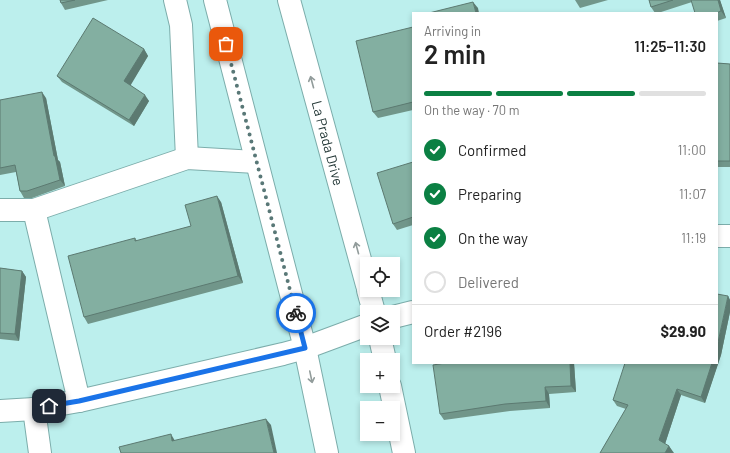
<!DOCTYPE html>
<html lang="en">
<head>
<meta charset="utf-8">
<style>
	:root { --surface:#fff; --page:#f2f2f2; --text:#222; --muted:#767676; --line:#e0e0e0; --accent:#0b8043 }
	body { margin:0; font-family:Barlow,sans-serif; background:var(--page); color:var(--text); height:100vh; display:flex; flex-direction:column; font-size:15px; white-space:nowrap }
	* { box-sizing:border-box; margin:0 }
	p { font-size:13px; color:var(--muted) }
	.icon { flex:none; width:22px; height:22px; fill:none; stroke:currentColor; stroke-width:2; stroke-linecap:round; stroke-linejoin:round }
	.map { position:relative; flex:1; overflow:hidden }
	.drawer { position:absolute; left:412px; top:12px; width:306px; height:352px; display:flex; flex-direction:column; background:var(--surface); border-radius:0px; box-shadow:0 2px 6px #0003 }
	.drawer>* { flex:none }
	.buttons { position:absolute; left:360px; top:257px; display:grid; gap:8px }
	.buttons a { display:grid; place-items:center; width:40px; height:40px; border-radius:0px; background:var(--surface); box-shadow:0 2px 6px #0003; font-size:20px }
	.pin { position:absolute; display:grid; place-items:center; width:34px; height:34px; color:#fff; margin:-17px; border-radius:8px; box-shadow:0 2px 6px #0006 }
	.courier { position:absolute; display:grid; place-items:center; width:40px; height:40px; margin:-20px; border:3px solid #1a73e8; border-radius:50%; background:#fff; color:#222; box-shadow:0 1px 5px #0007 }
	.headline em { font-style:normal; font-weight:600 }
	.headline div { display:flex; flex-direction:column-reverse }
	.headline { display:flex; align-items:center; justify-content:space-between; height:68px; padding:0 12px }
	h1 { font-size:26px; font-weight:600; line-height:30px }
	.bar { display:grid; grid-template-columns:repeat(4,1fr); gap:6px 4px; align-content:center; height:48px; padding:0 12px }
	.bar i { height:5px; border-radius:3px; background:var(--line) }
	.bar .on { background:var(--accent) }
	.bar p { grid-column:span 4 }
	.line { display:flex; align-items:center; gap:10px; padding:0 12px; border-top:1px solid var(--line) }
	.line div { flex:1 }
	ol { padding:0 12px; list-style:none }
	li { display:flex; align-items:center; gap:12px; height:44px }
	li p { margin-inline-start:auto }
	li .icon { padding:4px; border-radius:50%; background:var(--accent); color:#fff; stroke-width:4 }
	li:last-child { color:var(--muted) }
	li i { width:22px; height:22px; border:2px solid var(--line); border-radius:50% }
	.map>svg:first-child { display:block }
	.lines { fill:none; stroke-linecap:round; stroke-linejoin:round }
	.minor-casing { stroke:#7cadab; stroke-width:24 }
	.major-casing { stroke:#7cadab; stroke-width:24 }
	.minor { stroke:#fff; stroke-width:22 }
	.major { stroke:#fff; stroke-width:22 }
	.wall { fill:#71968a }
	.shaded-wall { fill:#5c7a71 }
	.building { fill:#83afa1; stroke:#5c7a71 }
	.oneway { stroke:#929c9b }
	.done { stroke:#597877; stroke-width:4; stroke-dasharray:0 7.2 }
	.route { stroke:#1a73e8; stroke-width:5 }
	.labels { text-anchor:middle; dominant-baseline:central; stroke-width:3; stroke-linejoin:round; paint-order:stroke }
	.street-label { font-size:14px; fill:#243837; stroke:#fff }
</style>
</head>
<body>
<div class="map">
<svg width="730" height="453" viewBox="0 0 730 453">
	<rect width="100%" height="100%" fill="#bcefed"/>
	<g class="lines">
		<defs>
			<g id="minor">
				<polyline points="175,0 181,25 187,158"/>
				<polyline points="0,210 34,210 187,158 256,162"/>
				<polyline points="34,210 79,401"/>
				<polyline points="717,236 730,236"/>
				<polyline points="393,317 413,312"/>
				<polyline points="34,409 40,453"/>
				<polyline points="0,411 34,409 79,401 283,354 305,348 367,325"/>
			</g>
			<g id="major">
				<polyline points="215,0 305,348 327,453"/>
				<polyline points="289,0 367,285"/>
				<polyline points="368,290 374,312"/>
				<polyline points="380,338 385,360"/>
				<polyline points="390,386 404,453"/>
			</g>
		</defs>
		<!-- minor casing -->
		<use href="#minor" class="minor-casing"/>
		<!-- major casing -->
		<use href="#major" class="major-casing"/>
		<!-- minor -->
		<use href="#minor" class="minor"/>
		<!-- major -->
		<use href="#major" class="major"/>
	</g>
	<!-- wall -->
	<g class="wall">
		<polygon points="60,0 108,0 65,10 61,3"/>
		<polygon points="575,0 608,0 580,8"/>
		<polygon points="649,0 720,0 726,18 717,21 717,13 692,2 658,13 655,13 651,7"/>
		<polygon points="413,27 413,110 378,118 373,112"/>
		<polygon points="144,49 148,56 130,85 149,101 134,126 62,82 57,76"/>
		<polygon points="717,63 730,64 730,167 717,167"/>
		<polygon points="46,98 58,160 60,162 65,186 32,198 24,198 20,191 16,172 0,175 0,100"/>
		<polygon points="413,162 413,225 397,230 393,224"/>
		<polygon points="221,202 243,283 88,324 84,317 135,238 137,241 191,226"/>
		<polygon points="0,268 22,271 26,277 19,341 0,339"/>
		<polygon points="728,296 730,300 730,312 721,355 705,403 681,395 665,444 669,446 673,453 600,453 626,409 617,406 613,400 717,363"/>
		<polygon points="574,363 576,392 549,394 550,408 510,411 444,420 440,414"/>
	</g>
	<!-- shaded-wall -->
	<g class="shaded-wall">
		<polygon points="718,0 720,0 726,18 721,11"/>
		<polygon points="473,2 478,8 479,13 476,13"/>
		<polygon points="144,49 148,56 129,88 124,81"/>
		<polygon points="42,92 46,98 58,160 60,162 65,186 60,180 54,156"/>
		<polygon points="145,95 149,101 134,126 129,120"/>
		<polygon points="217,196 221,202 243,283 238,276"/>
		<polygon points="22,271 26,277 19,341 15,334"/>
		<polygon points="728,296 730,300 730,312 721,355 705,403 701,397 712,363 717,363 717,347"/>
		<polygon points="570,363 574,363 576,392 571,386"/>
		<polygon points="545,387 549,394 550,408 546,401"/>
		<polygon points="677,389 681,395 664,447 659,440"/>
		<polygon points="266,419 271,425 277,453 274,453"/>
		<polygon points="171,434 175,441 172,441"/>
		<polygon points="669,446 674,453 665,453"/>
	</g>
	<!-- building -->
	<g class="building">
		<polygon points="60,0 75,0 61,3"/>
		<polygon points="649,0 673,0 651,7"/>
		<polygon points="691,0 718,0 721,11 716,13 695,13"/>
		<polygon points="473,2 476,13 429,13"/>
		<polygon points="93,18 144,49 124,81 145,95 129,120 57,76"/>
		<polygon points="413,27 413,102 373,112 356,41"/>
		<polygon points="717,63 730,64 730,161 717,161"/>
		<polygon points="42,92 54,156 55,156 60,180 27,191 20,191 15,165 0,168 0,100"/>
		<polygon points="413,162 413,217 393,224 377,173"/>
		<polygon points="217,196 238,276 84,317 68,256 135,238 135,241 191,226 185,205"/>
		<polygon points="0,268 22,271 15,334 0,333"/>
		<polygon points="717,294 728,296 717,347"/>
		<polygon points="445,363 570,363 571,386 545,387 546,401 505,404 440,414 433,365"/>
		<polygon points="625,363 712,363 701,397 677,389 659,440 669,446 665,453 600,453 628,405 613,400"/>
		<polygon points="266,419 274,453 121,453 119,447 171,434 172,441"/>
	</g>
	<!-- one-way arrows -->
	<defs><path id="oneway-shaft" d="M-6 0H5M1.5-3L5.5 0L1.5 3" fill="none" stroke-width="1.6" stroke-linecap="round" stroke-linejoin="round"/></defs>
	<g class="oneway">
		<use href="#oneway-shaft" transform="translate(312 82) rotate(-105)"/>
		<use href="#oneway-shaft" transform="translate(357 248) rotate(-105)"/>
		<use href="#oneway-shaft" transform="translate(311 377) rotate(78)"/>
	</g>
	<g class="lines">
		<!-- done -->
		<polyline class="done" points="226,44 296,313"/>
		<!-- route -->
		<polyline class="route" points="49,406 79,401 305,348 296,313"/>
	</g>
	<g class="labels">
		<!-- street labels -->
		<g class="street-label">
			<text transform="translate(328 143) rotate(75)">La Prada Drive</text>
		</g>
	</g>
</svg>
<div class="buttons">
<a><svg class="icon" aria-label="locate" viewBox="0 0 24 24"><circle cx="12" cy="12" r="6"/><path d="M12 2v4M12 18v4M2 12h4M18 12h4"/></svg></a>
<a><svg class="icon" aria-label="layers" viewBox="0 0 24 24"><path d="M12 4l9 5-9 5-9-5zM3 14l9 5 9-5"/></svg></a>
<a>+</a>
<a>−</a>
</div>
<div class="pin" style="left:226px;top:44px;background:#ea580c"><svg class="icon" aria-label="bag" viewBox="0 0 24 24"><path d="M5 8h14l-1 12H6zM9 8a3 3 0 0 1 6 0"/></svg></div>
<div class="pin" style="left:49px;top:406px;background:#1f2937"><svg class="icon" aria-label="home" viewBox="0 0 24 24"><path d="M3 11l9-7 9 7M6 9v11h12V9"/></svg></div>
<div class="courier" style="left:296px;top:313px"><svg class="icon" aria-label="bike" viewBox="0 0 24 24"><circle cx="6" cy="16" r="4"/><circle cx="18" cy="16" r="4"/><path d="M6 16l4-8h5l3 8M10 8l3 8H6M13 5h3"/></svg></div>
<section class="drawer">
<div class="headline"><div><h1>2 min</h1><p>Arriving in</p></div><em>11:25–11:30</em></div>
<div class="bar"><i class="on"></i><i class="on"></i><i class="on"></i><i></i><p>On the way · 70 m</p></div>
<ol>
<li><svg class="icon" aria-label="check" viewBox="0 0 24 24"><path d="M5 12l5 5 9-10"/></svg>Confirmed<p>11:00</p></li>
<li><svg class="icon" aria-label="check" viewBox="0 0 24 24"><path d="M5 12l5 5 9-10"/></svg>Preparing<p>11:07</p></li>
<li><svg class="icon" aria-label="check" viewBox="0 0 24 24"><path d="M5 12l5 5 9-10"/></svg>On the way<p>11:19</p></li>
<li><i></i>Delivered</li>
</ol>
<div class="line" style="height:52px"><div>Order #2196</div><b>$29.90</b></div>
</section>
</div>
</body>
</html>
